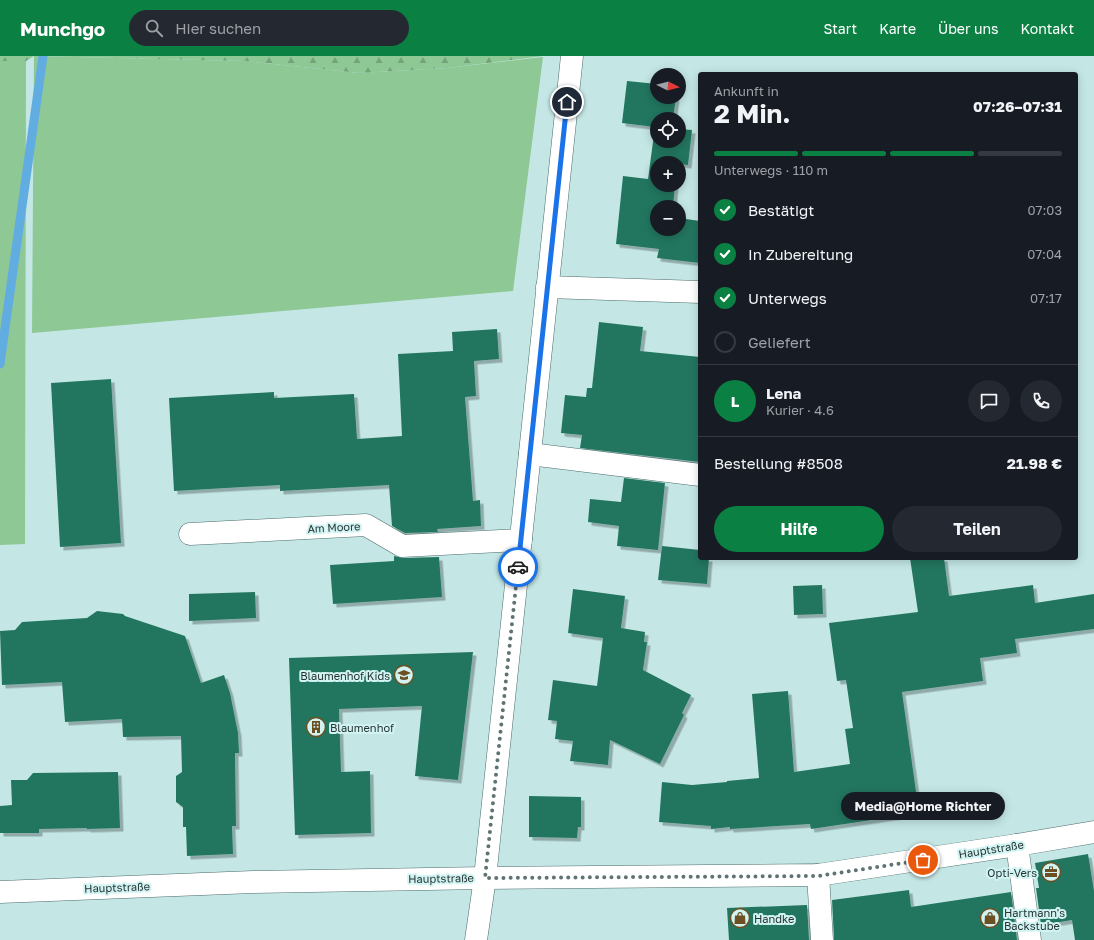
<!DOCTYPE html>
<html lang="de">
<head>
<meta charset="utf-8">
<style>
	:root { --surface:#171b24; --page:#242831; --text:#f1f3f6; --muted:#9ea1a6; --line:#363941; --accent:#0b8043 }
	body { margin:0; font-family:"Golos Text",sans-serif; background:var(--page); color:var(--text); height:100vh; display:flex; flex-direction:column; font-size:15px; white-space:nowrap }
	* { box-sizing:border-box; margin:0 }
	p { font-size:13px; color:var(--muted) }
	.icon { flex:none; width:22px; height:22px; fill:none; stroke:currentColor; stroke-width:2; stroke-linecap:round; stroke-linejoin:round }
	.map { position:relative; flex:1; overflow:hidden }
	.side { position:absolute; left:698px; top:16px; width:380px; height:488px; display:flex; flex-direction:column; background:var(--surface); border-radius:4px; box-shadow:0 2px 10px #0003 }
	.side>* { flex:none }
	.needle { width:26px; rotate:96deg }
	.fabs { position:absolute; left:650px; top:12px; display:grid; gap:8px }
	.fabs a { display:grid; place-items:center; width:36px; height:36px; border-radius:50%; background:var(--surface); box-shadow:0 2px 10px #0003; font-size:20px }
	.pin { position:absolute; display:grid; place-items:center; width:34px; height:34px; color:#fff; margin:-17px; border:2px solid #fff; border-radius:50%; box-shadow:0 1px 4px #0007 }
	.courier { position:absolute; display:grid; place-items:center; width:40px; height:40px; margin:-20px; border:3px solid #1a73e8; border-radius:50%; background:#fff; color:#222; box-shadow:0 1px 5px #0007 }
	.bubble { position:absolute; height:28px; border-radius:14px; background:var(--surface); box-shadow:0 2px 10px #0003; font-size:13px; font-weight:700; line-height:28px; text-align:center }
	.overview em { font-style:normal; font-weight:700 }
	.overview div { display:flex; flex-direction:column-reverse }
	.overview { display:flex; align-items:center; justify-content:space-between; height:68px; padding:0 16px }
	h1 { font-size:26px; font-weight:700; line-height:30px }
	.bar { display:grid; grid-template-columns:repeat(4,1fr); gap:6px 4px; align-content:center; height:48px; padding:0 16px }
	.bar i { height:5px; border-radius:3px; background:var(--line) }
	.bar .on { background:var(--accent) }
	.bar p { grid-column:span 4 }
	.line { display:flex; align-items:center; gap:10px; padding:0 16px; border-top:1px solid var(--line) }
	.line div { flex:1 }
	.round { display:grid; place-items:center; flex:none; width:42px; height:42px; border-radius:21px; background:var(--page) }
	ol { padding:0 16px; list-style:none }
	li { display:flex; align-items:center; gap:12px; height:44px }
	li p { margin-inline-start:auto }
	li .icon { padding:4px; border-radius:50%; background:var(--accent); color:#fff; stroke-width:4 }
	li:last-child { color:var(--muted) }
	li i { width:22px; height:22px; border:2px solid var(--line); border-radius:50% }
	.primary-button { display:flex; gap:8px; margin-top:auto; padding:8px 16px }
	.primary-button a { flex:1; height:46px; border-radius:24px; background:var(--accent); color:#fff; font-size:16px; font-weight:700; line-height:46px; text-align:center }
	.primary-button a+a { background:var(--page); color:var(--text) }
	header { display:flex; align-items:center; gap:24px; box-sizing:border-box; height:56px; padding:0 20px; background:var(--accent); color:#fff }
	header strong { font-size:19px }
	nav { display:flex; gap:22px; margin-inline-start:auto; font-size:14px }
	.search { width:280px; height:36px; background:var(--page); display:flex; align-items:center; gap:10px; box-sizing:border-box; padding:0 14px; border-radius:22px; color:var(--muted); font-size:15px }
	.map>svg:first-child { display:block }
	.grass { fill:#8ec895 }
	.forest { fill:url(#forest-firs) }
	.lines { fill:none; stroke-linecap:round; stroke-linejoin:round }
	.stream { stroke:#61ade2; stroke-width:9 }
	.building { fill:#24765f; filter:url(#shadow) }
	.minor-casing { stroke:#4c6c6b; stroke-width:23 }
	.minor { stroke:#fff; stroke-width:22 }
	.done { stroke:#5e7372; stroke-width:4; stroke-dasharray:0 7.2 }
	.route { stroke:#1a73e8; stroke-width:5 }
	.labels { text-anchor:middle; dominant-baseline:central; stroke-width:4; stroke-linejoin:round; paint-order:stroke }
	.street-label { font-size:11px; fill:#273434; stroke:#d1f4f3 }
	.poi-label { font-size:11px; fill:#273434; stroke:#d1f4f3; text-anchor:start }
</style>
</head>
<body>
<header>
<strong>Munchgo</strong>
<div class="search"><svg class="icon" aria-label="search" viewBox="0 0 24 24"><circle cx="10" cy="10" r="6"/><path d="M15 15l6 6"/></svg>Hier suchen</div>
<nav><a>Start</a><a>Karte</a><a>Über uns</a><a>Kontakt</a></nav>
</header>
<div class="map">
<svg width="1094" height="884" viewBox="0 0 1094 884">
	<defs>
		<pattern id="forest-firs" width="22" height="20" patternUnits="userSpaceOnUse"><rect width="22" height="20" fill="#8ec895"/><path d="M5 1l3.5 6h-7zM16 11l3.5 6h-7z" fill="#74a37a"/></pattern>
		<filter id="shadow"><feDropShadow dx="3.5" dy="3.5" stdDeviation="0" flood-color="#0004"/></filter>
	</defs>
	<rect width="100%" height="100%" fill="#c4e7e6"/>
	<!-- grass -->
	<g class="grass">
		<polygon points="34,0 244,5 359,17 447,12 543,1 513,235 32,277"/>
		<polygon points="0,5 26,5 25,488 0,489"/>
	</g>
	<!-- forest -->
	<polygon class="forest" points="0,0 543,0 447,12 359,17 244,5 34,0 26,5 0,5"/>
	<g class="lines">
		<!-- stream -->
		<polyline class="stream" points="0,308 43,0"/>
	</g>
	<!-- building -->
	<g class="building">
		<polygon points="627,25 657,28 657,41 676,41 673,63 657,63 657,85 679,85 679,73 692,74 688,109 679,108 679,107 657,107 657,129 675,129 673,151 657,151 657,173 679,173 679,162 700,165 700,207 657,202 659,193 616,188 623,120 648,123 655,71 622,67"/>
		<polygon points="599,266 643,271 640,295 700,301 700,406 580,392 582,379 561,377 565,339 586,341 587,332 592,332"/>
		<polygon points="497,273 499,303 474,305 476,340 465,341 473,445 480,444 481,470 437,473 438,476 405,477 392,470 389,429 280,435 280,429 174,435 169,342 274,336 274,342 354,338 357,383 402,380 398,298 453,295 452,276"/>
		<polygon points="111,323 121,487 60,491 51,327"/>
		<polygon points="624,422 665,427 658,494 617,490 619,470 588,466 590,443 621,446"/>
		<polygon points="662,490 700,494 700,502 709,502 707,528 658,524"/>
		<polygon points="394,500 403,502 439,501 442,541 333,548 330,509 394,505"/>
		<polygon points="910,502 944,502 949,540 1033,529 1035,547 1094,538 1094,573 1015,583 1017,597 980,602 983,625 902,636 919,757 811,773 810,768 730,773 730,771 711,773 711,770 659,766 662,726 692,729 727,726 727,725 759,722 752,638 788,635 794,716 850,708 845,673 853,672 846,624 837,625 829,567 918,556"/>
		<polygon points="822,529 823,558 794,559 793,530"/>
		<polygon points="573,533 625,540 621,572 645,576 644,586 647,586 643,614 691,639 682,657 684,659 660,708 610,684 608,709 570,705 573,685 555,683 557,665 548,664 553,624 597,630 603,582 568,577"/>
		<polygon points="255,536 256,562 189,565 189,538"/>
		<polygon points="97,555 123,558 125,560 185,580 201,627 224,619 230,637 238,677 239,697 235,697 236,770 232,770 233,798 187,800 186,771 183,771 183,751 176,746 176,720 182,716 181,680 123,681 122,663 65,666 62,626 2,629 0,575 15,574 22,566 87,562"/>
		<polygon points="473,596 458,724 415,720 422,650 339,653 341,716 370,715 371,777 295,779 289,602"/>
		<polygon points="118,716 120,772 87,773 87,772 39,773 39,777 0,777 0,750 12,749 11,724 27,724 33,717"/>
		<polygon points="529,740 581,741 581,771 578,771 577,782 529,781"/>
		<polygon points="1088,798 1094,835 1094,884 1075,884 1072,864 1041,869 1036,832 1039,832 1035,807"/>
		<polygon points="909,834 911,851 1011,836 1017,884 834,884 832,844"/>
		<polygon points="807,849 809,884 729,884 727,852"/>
	</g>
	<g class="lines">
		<defs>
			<g id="minor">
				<polyline points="547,231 700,236"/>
				<polyline points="530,398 700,419"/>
				<polyline points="190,478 366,469 402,490 521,484"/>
				<polyline points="1017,789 1030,884"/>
				<polyline points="818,819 822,884"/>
				<polyline points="0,836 253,826 485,822 818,819 1017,789 1094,776"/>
				<polyline points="476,884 485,822 572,0"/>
			</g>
		</defs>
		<!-- minor casing -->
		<use href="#minor" class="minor-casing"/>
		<!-- minor -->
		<use href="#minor" class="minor"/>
	</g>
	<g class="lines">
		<!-- done -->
		<polyline class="done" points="518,511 485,822 818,820 923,804"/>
		<!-- route -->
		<polyline class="route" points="518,511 567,46"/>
	</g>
	<!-- icons -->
	<defs>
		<symbol id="school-ring" viewBox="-11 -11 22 22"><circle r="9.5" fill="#d1f4f3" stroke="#6c5023" stroke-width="1.5"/><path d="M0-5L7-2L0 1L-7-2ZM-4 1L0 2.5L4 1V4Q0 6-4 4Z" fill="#6c5023"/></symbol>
		<symbol id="building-ring" viewBox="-11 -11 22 22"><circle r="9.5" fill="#d1f4f3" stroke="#6c5023" stroke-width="1.5"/><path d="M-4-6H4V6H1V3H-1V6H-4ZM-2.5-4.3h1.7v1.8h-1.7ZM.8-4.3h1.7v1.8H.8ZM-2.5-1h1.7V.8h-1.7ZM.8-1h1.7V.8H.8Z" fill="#6c5023"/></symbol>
		<symbol id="office-ring" viewBox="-11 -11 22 22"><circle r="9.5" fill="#d1f4f3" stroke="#6c5023" stroke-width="1.5"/><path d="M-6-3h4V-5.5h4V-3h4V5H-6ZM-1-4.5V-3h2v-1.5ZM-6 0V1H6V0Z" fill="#6c5023"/></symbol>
		<symbol id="shop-ring" viewBox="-11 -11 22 22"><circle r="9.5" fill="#d1f4f3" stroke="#6c5023" stroke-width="1.5"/><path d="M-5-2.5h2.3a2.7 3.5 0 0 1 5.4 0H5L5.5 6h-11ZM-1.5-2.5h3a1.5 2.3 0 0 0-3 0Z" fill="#6c5023"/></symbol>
	</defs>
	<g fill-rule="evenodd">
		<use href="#school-ring" x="393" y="608" width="22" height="22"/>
		<use href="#building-ring" x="305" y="660" width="22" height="22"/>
		<use href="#office-ring" x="1040" y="805" width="22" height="22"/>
		<use href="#shop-ring" x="729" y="851" width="22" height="22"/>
		<use href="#shop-ring" x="979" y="851" width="22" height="22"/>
	</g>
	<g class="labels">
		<!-- street labels -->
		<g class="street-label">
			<text transform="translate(334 471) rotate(-3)">Am Moore</text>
			<text transform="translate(991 793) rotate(-9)">Hauptstraße</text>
			<text transform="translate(441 822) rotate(-1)">Hauptstraße</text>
			<text transform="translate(117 831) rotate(-2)">Hauptstraße</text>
		</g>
		<!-- poi labels -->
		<g class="poi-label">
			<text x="390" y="619" text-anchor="end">Blaumenhof Kids</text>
			<text x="330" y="671">Blaumenhof</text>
			<text x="1037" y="816" text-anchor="end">Opti-Vers</text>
			<text x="1004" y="856">Hartmann's<tspan x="1004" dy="13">Backstube</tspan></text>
			<text x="754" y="862">Handke</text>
		</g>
	</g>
</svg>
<div class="fabs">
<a><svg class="needle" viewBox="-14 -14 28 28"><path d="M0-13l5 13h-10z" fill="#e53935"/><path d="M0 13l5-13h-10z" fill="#9ea1a6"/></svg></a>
<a><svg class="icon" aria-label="locate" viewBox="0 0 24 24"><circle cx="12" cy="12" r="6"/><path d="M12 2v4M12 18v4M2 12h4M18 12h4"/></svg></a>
<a>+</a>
<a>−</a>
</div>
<div class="pin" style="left:923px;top:804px;background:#ea580c"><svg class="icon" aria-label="bag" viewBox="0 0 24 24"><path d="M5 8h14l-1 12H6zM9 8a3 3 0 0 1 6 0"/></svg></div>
<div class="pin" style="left:567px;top:46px;background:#1f2937"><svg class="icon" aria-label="home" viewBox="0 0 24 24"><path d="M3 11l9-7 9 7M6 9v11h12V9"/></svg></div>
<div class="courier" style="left:518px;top:511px"><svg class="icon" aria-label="car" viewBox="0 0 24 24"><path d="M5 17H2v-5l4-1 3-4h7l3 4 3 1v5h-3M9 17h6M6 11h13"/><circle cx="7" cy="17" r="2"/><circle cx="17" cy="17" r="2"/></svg></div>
<div class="bubble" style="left:841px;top:736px;width:164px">Media@Home Richter</div>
<section class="side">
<div class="overview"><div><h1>2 Min.</h1><p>Ankunft in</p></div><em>07:26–07:31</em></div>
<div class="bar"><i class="on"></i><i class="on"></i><i class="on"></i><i></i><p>Unterwegs · 110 m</p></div>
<ol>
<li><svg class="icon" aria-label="check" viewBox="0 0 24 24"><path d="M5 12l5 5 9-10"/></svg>Bestätigt<p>07:03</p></li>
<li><svg class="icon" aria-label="check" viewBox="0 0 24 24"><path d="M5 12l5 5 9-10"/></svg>In Zubereitung<p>07:04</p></li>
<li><svg class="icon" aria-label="check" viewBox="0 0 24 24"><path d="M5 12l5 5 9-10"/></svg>Unterwegs<p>07:17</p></li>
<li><i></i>Geliefert</li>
</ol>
<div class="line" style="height:72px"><b class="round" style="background:var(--accent);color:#fff">L</b><div><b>Lena</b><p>Kurier · 4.6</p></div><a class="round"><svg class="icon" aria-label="chat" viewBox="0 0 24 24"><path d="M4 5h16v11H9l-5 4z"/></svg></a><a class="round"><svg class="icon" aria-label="phone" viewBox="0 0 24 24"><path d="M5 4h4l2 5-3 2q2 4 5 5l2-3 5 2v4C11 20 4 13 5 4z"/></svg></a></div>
<div class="line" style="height:52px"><div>Bestellung #8508</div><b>21.98 €</b></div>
<div class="primary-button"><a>Hilfe</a><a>Teilen</a></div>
</section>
</div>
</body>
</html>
